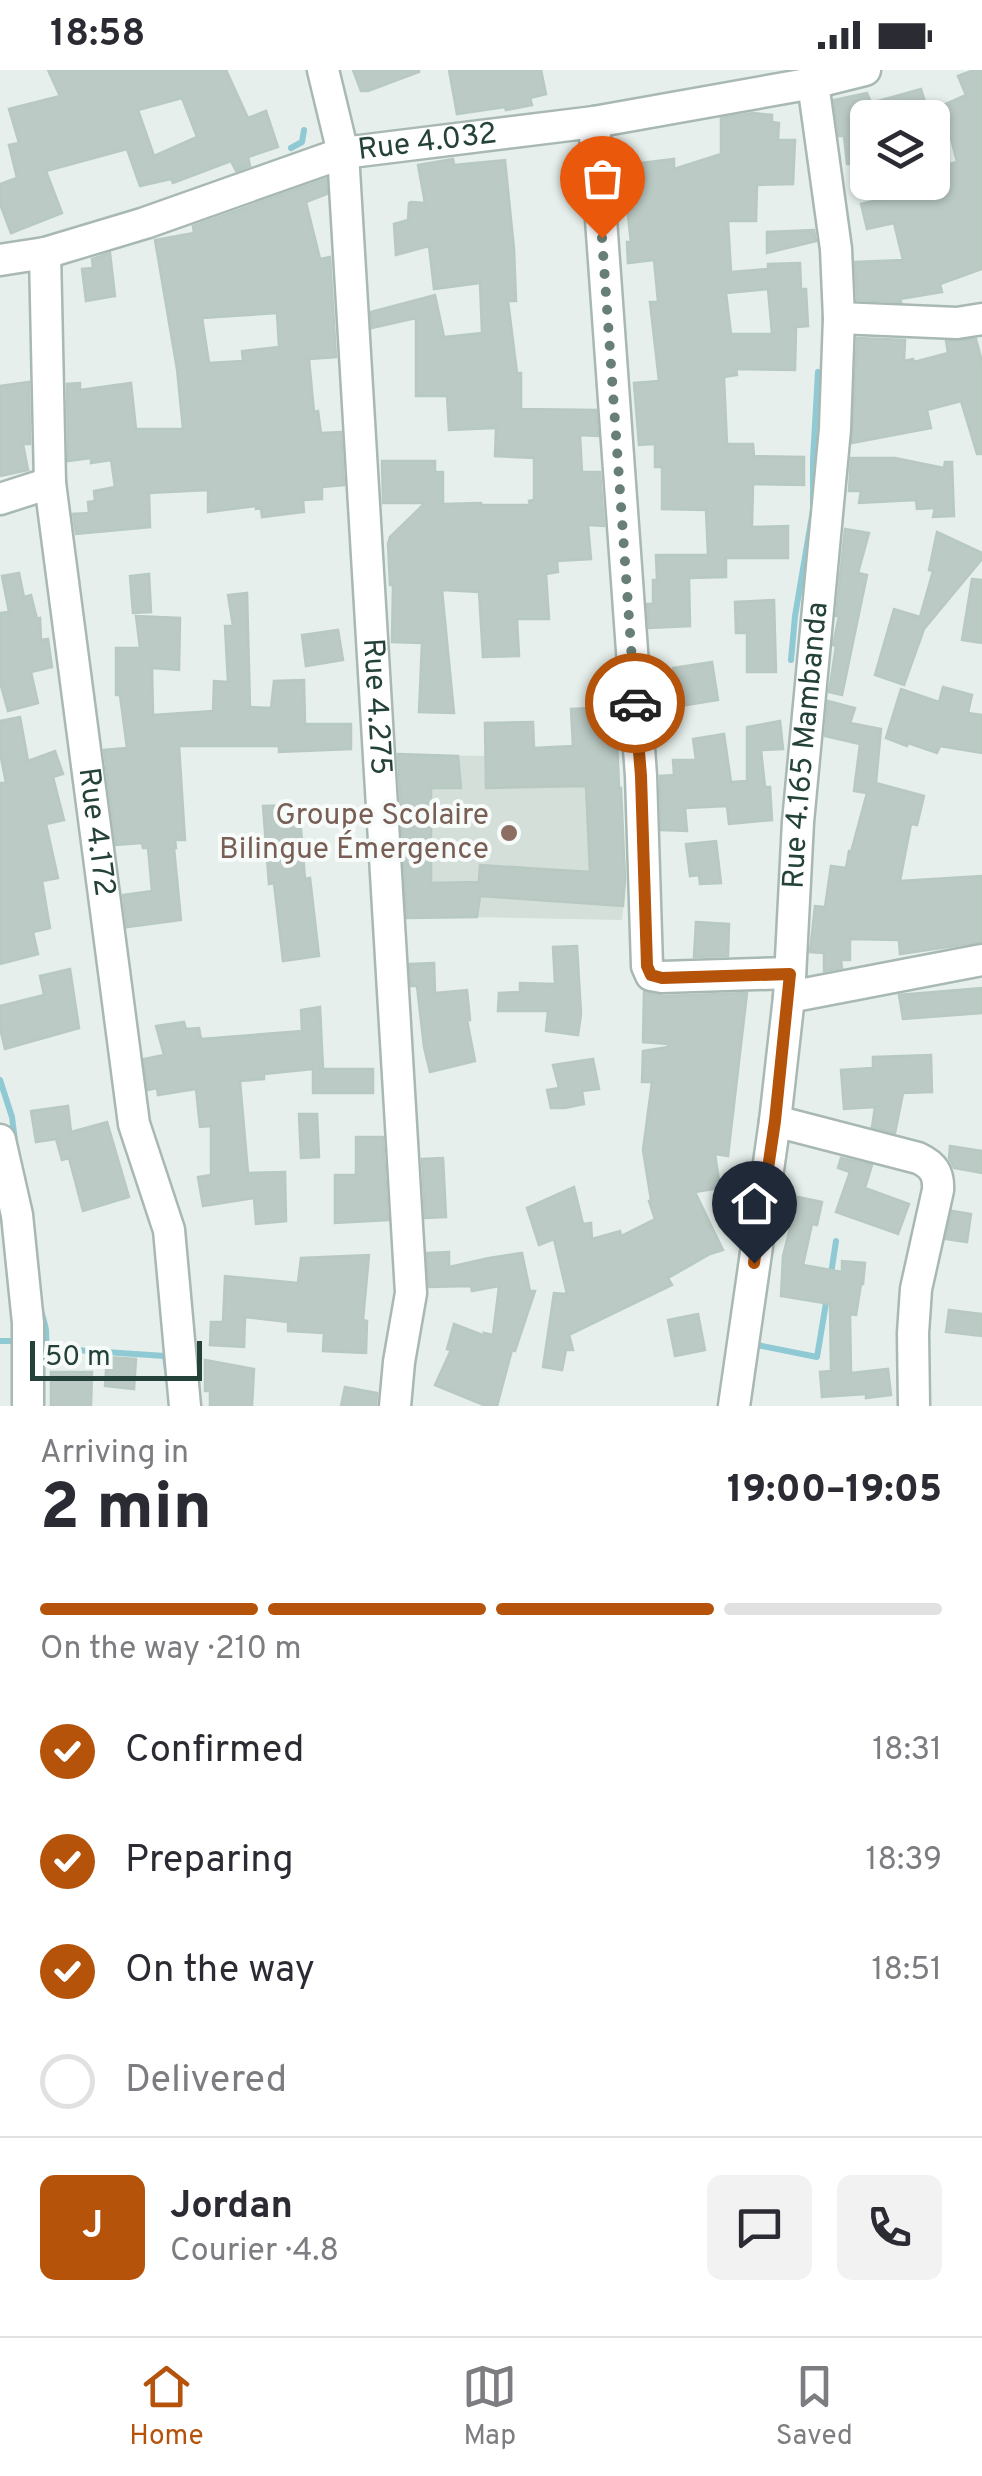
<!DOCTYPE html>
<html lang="en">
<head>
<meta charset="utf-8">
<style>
	:root { --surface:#fff; --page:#f2f2f3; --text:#2b2b33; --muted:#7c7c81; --line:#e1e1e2; --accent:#b45309 }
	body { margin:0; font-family:Overpass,sans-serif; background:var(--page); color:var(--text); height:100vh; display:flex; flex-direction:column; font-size:38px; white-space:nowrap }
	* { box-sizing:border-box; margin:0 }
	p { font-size:32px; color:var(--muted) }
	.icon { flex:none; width:55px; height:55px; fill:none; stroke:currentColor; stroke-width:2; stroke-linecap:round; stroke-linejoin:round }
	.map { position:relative; height:1336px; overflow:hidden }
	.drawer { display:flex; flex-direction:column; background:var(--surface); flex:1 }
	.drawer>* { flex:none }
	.fabs { position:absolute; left:850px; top:30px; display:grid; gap:20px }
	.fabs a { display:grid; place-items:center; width:100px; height:100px; border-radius:15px; background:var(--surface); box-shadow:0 2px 8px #0004; font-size:50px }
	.scale { position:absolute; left:30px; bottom:25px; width:172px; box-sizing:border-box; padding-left:10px; border:5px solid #24423a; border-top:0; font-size:28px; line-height:35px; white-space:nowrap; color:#24423a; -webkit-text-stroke:8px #f7fbf9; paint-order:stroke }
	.pin { position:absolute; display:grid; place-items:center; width:85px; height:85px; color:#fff; margin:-102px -42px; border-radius:50% 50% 50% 0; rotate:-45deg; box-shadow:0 0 10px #0007 }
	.pin .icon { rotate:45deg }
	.courier { position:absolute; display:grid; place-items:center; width:100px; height:100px; margin:-50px; border:8px solid #b45309; border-radius:50%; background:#fff; color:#222; box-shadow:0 2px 12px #0007 }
	.summary em { font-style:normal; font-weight:800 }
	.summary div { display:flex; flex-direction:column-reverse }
	.summary { display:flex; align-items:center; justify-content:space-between; height:170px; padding:0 40px }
	h1 { font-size:65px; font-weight:800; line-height:75px }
	.bar { display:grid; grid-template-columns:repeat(4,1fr); gap:15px 10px; align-content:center; height:120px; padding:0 40px }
	.bar i { height:12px; border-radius:8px; background:var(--line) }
	.bar .on { background:var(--accent) }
	.bar p { grid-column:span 4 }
	.line { display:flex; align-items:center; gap:25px; padding:0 40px; border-top:2px solid var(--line) }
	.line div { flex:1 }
	.round { display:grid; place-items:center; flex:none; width:105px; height:105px; border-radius:15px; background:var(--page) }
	ol { padding:0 40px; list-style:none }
	li { display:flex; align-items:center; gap:30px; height:110px }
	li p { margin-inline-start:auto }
	li .icon { padding:10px; border-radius:50%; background:var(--accent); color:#fff; stroke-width:4 }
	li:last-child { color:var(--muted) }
	li i { width:55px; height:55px; border:5px solid var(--line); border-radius:50% }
	.status { display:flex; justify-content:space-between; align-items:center; height:70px; padding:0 50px; background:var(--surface); direction:ltr }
	.status svg { height:28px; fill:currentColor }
	.tabs { display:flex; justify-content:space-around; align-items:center; height:140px; border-top:2px solid var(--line); background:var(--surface); font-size:28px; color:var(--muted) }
	.tabs a { display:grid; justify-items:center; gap:5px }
	.tabs .on { color:var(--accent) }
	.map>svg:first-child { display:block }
	.built { fill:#d4dfda }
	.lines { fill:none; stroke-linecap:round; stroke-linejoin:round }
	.stream { stroke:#8ec9d4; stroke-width:6 }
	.building { fill:#bbcac4; stroke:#b8c9c2; stroke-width:2.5; fill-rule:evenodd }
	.minor-casing { stroke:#a8b8b2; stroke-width:35 }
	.minor { stroke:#fff; stroke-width:30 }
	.done { stroke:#687f78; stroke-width:10; stroke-dasharray:0 18 }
	.route { stroke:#b45309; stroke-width:12 }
	.education-dot { fill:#8d6e63; stroke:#f7fbf9; stroke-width:4 }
	.labels { text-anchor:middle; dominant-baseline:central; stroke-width:8; stroke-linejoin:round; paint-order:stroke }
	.street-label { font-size:30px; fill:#24423a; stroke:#f7fbf9 }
	.education-label { font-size:30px; fill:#785e54; stroke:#f7fbf9; text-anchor:end }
</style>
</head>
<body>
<div class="status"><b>18:58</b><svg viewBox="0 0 49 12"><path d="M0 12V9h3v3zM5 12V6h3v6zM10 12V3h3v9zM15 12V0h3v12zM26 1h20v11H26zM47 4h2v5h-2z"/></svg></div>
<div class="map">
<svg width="982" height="1336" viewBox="0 0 982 1336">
	<rect width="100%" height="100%" fill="#e6efeb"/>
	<!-- built -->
	<polygon class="built" points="617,675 626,805 625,815 623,815 623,823 625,823 622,850 466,847 397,848 396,684 484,686 485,683 549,682 549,677"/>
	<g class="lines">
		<!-- stream -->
		<g class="stream">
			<polyline points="291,78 302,72 304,60"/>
			<polyline points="791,590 795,546 813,440 813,390 818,302"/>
			<polyline points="0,1010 12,1047 15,1071"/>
			<polyline points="831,1204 836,1171"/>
			<path d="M 40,1237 C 44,1252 49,1262 45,1278 L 165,1286 L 169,1314"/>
			<polyline points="0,1271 10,1271"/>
			<polyline points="752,1274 817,1287 827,1227"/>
		</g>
	</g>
	<!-- building -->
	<g class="building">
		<path d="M 48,0 L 226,0 L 248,48 L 266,41 L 278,77 L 248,87 L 250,96 L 236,101 L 231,91 L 173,113 L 171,109 L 140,116 L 127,79 L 46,101 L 62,143 L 11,163 L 0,134 L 0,114 L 17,108 L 9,75 L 19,73 L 9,39 L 60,26 ZM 182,28 L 197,67 L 154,86 L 138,40 Z"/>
		<polygon points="353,0 419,0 419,2 368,21 361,21"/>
		<polygon points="449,0 541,0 546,24 530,28 532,35 506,40 505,37 457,44"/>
		<polygon points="974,0 982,0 982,199 940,214 942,222 900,229 901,232 857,230 855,192 903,190 894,153 867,159 861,134 883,129 881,112 932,112 932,99 957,92 948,57 932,61 932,40 966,25 958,6"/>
		<polygon points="921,19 930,48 868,48 868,93 847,94 844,66 839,66 834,30 867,23 871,33"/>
		<path d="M 753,43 L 772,45 L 772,52 L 779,53 L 778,70 L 795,70 L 793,114 L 757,115 L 756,151 L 728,151 L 731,202 L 768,199 L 768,194 L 800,193 L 801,219 L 806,219 L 808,256 L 796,257 L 795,300 L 736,299 L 737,305 L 724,307 L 727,374 L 753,374 L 754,386 L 804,387 L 804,415 L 753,414 L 752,457 L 788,456 L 788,488 L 726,488 L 726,507 L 689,508 L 690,556 L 649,558 L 647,534 L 653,534 L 653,510 L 657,510 L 656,485 L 708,485 L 706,440 L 662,439 L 662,397 L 655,397 L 655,374 L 639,375 L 634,313 L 659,311 L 650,232 L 658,232 L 654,190 L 628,193 L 627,172 L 631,172 L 625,121 L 642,118 L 640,93 L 674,89 L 674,99 L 721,84 L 721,48 ZM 768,219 L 772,264 L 731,264 L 726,223 Z"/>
		<polygon points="453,89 454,95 505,90 514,179 516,231 508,231 517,303 521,303 521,339 596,340 598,366 580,365 582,402 600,402 604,456 588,455 591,489 557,491 558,502 546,504 549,549 517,549 519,586 483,587 479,522 442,520 454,643 419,642 422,573 392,572 393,515 390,515 388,474 390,467 425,433 383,433 382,391 435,391 435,402 443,402 443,434 481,433 481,435 530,435 529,431 534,430 534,388 495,386 496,358 449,360 447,326 416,326 416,248 372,258 371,242 435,225 444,267 482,263 480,213 434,219 429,176 396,185 394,154 408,150 409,133 411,132 425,133 418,95"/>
		<path d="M 326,109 L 327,124 L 306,132 L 320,189 L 330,187 L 336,287 L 309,289 L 314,342 L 318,341 L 321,363 L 341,362 L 344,415 L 322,417 L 322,429 L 303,430 L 304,442 L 262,447 L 261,438 L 256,439 L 256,436 L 208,442 L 208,420 L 149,423 L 150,457 L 76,464 L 73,444 L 89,443 L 88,432 L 95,431 L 94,421 L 115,417 L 111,390 L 91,393 L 91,388 L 68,391 L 67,314 L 80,313 L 80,320 L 131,313 L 136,359 L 183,359 L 177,299 L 155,170 L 194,163 L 193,156 ZM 277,243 L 279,277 L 242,281 L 243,291 L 209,293 L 202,248 Z"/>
		<polygon points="814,160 816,171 767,183 767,162"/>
		<polygon points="110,183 115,226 86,231 82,199 93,198 92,189"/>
		<polygon points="857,268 905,270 904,291 913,289 914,292 948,283 946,271 976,269 982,292 982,384 977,384 961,331 927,340 931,358 852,373"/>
		<polygon points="29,312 30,374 23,374 28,400 0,406 0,316"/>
		<polygon points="851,388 895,388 944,398 945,392 952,392 954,446 933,447 935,438 917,439 916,430 859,433 861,421 849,421"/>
		<polygon points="845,459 869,463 858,503 867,505 842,625 829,622 836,576 833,575 839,546 836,546"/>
		<polygon points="937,462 982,483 982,489 924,559 904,615 875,605 894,539 920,547 933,501 929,500"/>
		<polygon points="19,503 24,527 31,525 37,549 40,548 41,570 48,569 52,597 31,602 38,633 8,641 0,612 0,543 9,542 2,506"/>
		<polygon points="149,504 151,542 133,543 130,506"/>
		<polygon points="972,509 982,510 982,573 962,570"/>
		<polygon points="247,523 250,637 271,638 274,611 304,610 305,654 351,654 351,679 279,682 279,676 179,676 185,770 175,770 176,778 174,778 181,850 127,857 123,825 152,821 148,778 143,778 142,773 116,775 104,680 127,678 120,625 116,625 116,578 140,578 136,546 180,548 179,600 152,598 153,645 213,641 214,611 228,612 225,556 233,556 228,525"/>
		<polygon points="774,530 776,602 747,602 747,563 736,563 735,532"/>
		<polygon points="338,560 343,590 306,596 302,565"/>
		<polygon points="712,592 718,630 680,636 679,628 656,631 655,613 675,610 673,598"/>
		<polygon points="943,617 972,625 968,643 982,645 982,683 940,676 937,683 908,673 907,676 886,668 901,619 939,632"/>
		<polygon points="828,631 855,638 850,653 881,659 876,713 924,726 917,755 911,754 900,811 982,806 982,872 900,884 899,870 850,869 850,890 841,890 842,898 824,901 824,883 810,882 815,836 825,837 831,796 846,798 849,781 851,782 867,723 854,721 860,674 825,666"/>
		<polygon points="617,637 620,669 617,670 619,718 621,718 625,809 623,836 480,826 477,847 407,848 398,684 458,686 461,718 431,718 431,813 479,812 480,795 590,802 586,716 486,718 485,653 533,652 534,678 573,676 571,639"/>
		<polygon points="20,647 28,691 55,681 63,704 53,707 64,750 46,754 58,808 42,811 50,858 33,862 38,884 0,894 0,713 6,713 0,683 0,651"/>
		<polygon points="780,651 783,679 761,680 765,717 770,717 772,750 729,754 727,736 685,738 687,761 661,760 660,706 674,705 673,690 696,690 693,669 724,664 731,712 747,711 747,657"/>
		<polygon points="299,735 305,809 310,808 319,886 283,891 274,813 269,814 263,736"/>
		<polygon points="716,771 721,813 700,814 699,805 690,806 686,774"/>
		<polygon points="696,852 729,854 728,886 694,887"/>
		<polygon points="577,876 581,944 578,965 546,961 548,941 498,941 499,923 520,922 520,913 555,914 553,877"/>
		<polygon points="434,893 435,923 467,920 470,950 467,950 475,991 430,1002 424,977 417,916 411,916 410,894"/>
		<polygon points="70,899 79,958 5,979 0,958 0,936 44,925 40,906"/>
		<polygon points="982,918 982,943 903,949 899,925"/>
		<polygon points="644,922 663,926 747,923 728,1086 715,1084 720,1118 695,1122 723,1180 710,1184 668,1208 672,1215 569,1265 573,1280 566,1280 562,1300 543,1297 554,1223 567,1224 554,1169 539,1175 527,1138 574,1117 583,1154 591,1153 592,1169 620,1161 621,1166 655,1149 649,1131 651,1130 643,1080 652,1012 642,1012 643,981 668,977 668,974 643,972"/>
		<polygon points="320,937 323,999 317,999 373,999 373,1023 313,1023 313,999 264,1004 264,1009 240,1011 248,1103 285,1102 286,1151 256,1154 254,1128 203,1136 198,1107 211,1105 211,1056 200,1057 196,1019 158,1025 157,1018 148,1020 144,989 164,985 156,956 184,952 186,959 199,958 201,969 302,961 301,940"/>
		<polygon points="931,985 932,1022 903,1023 895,1063 872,1057 875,1037 844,1039 841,1000 873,998 873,987"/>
		<polygon points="593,989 599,1019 582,1021 584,1034 565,1038 551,1038 547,1020 559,1018 553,995"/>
		<polygon points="68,1036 71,1062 107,1052 129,1127 83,1141 69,1088 62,1090 56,1069 36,1072 31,1041"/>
		<polygon points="299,1044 317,1044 319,1087 301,1088"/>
		<polygon points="356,1067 383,1067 388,1150 335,1153 335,1105 356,1105"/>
		<polygon points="950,1076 982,1081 982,1103 954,1098 949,1088"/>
		<polygon points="443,1088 446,1147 425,1148 422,1089"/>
		<polygon points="841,1088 872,1095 865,1118 909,1134 898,1164 836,1142 850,1102 838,1098"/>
		<polygon points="798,1127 822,1132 817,1155 812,1154 803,1195 842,1202 842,1191 865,1193 863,1214 861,1214 856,1245 850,1244 851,1303 888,1299 891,1325 866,1328 866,1324 822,1327 820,1302 831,1301 830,1234 781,1226 783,1186"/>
		<polygon points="952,1141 971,1144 967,1172 946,1169"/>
		<polygon points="449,1182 449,1197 489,1188 522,1183 530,1221 535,1221 515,1281 512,1280 497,1336 486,1336 435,1315 451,1280 447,1279 454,1254 485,1266 484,1263 493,1265 499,1216 472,1221 471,1216 429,1217 427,1183"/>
		<polygon points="369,1185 363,1250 367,1251 366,1283 323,1281 324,1263 288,1261 288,1252 245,1247 244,1277 210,1275 211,1252 223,1252 225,1206 298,1213 301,1188"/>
		<polygon points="949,1240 982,1244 982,1266 946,1262"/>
		<polygon points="698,1244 705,1280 675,1286 668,1250"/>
		<polygon points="107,1287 136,1289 134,1319 105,1316"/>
		<polygon points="205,1290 254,1299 252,1336 210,1336 210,1321 205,1321"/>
		<polygon points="51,1302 92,1302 91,1336 51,1336"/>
		<polygon points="345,1317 377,1323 376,1336 341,1336"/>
	</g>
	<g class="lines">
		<defs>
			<g id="minor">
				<path id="s1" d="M 323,0 L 343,83 L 411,1223 L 399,1292 L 395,1336"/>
				<polyline points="594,52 641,706 647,896 651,905 662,907 790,903"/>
				<path id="s2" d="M 45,183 L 50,413 L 134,1054 L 169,1160 L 185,1336"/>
				<path id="s3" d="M 0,190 L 45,183 L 145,153 L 343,83 L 594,52 L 813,13 L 865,0"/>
				<polyline points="839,248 957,253 982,249"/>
				<polyline points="0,429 50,413"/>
				<polyline points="789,927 982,890"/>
				<path d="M 775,1051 L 918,1088 C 933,1095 939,1103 938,1120 L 916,1219 L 913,1263 L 914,1336"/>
				<polyline points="0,1070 17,1145 28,1253 28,1336"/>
				<path id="s4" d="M 734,1336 L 775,1051 L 789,927 L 798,752 L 835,359 L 839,248 L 836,179 L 813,13"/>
			</g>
		</defs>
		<!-- minor casing -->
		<use href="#minor" class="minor-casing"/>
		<!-- minor -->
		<use href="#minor" class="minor"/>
	</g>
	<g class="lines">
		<!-- done -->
		<polyline class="done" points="602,168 635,633"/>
		<!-- route -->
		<polyline class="route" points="635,633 641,706 647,896 651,905 662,908 790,904 775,1051 754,1193"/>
	</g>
	<!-- markers -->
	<circle class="education-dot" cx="509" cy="763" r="10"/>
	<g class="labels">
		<!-- street labels -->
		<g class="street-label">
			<text stroke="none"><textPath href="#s3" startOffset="445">Rue 4.032</textPath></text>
			<text stroke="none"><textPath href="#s1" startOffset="640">Rue 4.275</textPath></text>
			<text stroke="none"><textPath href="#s4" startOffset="665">Rue 4.165 Mambanda</textPath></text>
			<text stroke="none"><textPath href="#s2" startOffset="582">Rue 4.172</textPath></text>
		</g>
		<!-- education labels -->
		<g class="education-label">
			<text x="489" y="746">Groupe Scolaire<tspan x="489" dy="34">Bilingue Émergence</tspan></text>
		</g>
	</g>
</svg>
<div class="fabs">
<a><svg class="icon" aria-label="layers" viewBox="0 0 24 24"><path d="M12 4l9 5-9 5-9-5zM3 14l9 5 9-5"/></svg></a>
</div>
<div class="scale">50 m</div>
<div class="pin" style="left:602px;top:168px;background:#ea580c"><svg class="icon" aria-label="bag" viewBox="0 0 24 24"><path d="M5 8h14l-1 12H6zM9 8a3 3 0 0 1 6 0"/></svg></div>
<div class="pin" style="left:754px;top:1193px;background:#1f2937"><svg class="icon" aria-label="home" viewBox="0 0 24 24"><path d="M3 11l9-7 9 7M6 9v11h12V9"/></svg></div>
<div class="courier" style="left:635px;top:633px"><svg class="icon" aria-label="car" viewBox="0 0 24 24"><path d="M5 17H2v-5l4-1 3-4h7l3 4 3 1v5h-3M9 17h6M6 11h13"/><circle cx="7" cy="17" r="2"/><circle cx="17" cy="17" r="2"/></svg></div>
</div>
<section class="drawer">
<div class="summary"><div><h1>2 min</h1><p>Arriving in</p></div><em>19:00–19:05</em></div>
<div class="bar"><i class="on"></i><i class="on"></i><i class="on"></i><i></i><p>On the way · 210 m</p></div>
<ol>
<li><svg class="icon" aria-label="check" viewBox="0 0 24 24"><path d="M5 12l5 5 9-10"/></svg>Confirmed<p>18:31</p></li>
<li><svg class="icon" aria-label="check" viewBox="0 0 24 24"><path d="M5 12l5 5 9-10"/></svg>Preparing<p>18:39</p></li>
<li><svg class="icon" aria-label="check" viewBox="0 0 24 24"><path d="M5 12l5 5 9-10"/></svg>On the way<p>18:51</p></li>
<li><i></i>Delivered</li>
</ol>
<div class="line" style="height:180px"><b class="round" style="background:var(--accent);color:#fff">J</b><div><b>Jordan</b><p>Courier · 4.8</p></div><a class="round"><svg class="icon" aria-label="chat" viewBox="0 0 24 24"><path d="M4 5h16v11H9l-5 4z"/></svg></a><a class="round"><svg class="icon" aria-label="phone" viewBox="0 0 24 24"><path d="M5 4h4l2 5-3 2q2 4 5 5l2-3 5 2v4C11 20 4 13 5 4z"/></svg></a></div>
</section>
<nav class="tabs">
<a class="on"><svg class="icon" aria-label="home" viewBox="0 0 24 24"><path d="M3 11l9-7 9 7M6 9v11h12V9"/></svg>Home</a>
<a><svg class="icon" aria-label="map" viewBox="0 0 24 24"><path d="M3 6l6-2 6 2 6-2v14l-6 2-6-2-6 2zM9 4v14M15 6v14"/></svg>Map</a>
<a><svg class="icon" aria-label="saved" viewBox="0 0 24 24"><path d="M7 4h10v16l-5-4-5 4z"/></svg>Saved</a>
</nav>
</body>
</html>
